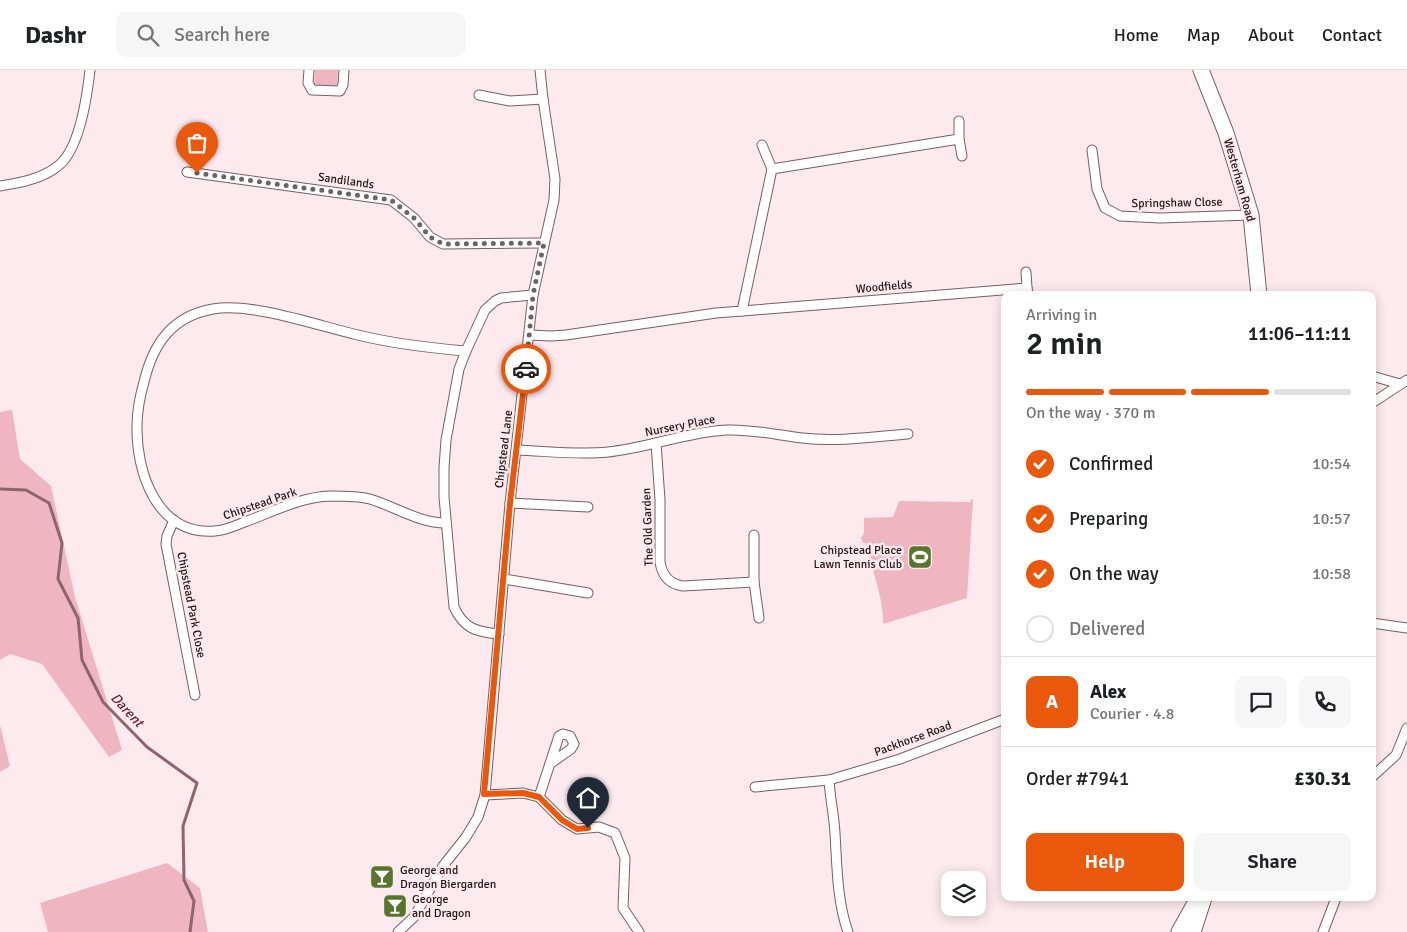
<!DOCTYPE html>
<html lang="en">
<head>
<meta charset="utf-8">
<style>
	:root { --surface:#fff; --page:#f6f6f6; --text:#202124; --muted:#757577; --line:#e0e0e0; --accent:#ea580c }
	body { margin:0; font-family:Signika,sans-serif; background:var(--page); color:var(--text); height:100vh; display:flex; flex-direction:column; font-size:19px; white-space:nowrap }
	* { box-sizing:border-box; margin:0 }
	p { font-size:16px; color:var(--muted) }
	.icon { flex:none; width:28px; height:28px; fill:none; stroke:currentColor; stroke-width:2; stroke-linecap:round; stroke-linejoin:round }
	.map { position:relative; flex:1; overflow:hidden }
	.panel { position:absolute; left:1001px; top:221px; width:375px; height:610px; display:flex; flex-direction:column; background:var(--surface); border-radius:10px; box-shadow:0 2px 12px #0003 }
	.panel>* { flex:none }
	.controls { position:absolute; left:941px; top:801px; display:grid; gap:10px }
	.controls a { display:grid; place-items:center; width:45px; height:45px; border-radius:10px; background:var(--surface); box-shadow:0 2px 12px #0003; font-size:25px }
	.pin { position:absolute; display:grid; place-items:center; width:42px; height:42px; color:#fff; margin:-51px -21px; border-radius:50% 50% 50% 0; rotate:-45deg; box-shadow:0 0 5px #0007 }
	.pin .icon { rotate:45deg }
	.courier { position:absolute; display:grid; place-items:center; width:50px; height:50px; margin:-25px; border:4px solid #ea580c; border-radius:50%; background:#fff; color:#222; box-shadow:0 1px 6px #0007 }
	.headline em { font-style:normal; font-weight:600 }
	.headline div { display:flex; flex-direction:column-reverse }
	.headline { display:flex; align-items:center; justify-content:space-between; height:85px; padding:0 25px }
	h1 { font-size:32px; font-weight:600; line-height:38px }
	.bar { display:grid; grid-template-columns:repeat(4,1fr); gap:8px 5px; align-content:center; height:60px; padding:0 25px }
	.bar i { height:6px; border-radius:4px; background:var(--line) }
	.bar .active { background:var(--accent) }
	.bar p { grid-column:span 4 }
	.line { display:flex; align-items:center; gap:12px; padding:0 25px; border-top:1px solid var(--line) }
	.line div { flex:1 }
	.round { display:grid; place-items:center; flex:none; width:52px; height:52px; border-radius:10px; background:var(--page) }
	ol { padding:0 25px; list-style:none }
	li { display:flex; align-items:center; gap:15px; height:55px }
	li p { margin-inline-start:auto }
	li .icon { padding:5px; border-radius:50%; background:var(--accent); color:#fff; stroke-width:4 }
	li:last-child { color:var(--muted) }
	li i { width:28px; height:28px; border:2px solid var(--line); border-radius:50% }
	.button { display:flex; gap:10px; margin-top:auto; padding:10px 25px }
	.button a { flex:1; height:58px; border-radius:10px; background:var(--accent); color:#fff; font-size:20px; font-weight:600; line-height:58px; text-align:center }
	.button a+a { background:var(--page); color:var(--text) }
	header { display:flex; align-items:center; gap:30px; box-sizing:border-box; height:70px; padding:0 25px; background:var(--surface); border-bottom:1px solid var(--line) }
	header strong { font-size:24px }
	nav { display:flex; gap:28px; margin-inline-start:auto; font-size:18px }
	.search { width:350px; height:45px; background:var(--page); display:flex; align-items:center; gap:12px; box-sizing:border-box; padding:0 18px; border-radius:10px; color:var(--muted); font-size:19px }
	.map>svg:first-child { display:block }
	.green { fill:#efb6c2 }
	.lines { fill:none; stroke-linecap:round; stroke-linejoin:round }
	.stream { stroke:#8e656d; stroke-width:3 }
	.minor-casing { stroke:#785e63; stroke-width:11 }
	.trunk-casing { stroke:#785e63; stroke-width:17 }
	.minor { stroke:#fff; stroke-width:9 }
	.trunk { stroke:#fff; stroke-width:15 }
	.done { stroke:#6e6063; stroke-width:5; stroke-dasharray:0 9 }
	.route { stroke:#ea580c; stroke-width:6 }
	.labels { text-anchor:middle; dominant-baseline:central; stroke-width:5; stroke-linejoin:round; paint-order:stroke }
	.street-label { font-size:12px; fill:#211618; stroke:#fdeaee }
	.poi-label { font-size:12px; fill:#211618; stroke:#fdeaee; text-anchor:start }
	.water-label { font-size:14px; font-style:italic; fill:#662236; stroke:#fdeaee }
</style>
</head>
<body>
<header>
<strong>Dashr</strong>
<div class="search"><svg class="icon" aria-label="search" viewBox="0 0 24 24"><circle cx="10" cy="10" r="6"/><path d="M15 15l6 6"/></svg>Search here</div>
<nav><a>Home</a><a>Map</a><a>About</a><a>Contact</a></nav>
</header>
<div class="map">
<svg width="1407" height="862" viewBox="0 0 1407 862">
	<rect width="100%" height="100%" fill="#fdeaee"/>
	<!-- green -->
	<g class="green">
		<polygon points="315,0 338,0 337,16 314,15"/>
		<polygon points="12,340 20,389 51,416 75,527 122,680 109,687 42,594 10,584 0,590 0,342"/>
		<path d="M 971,429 L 973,429 L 967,528 L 883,554 C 884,528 871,499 866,473 L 863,473 L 861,468 L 864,463 L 864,448 L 893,447 L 899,431 L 970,432 Z"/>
		<polygon points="0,655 10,696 0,702"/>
		<polygon points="167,793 200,818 208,862 48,862 40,833"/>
	</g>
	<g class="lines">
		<!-- stream -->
		<polyline class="stream" points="0,419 26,420 49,433 62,473 58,509 78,548 82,590 103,632 147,677 197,713 183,756 184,810 194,831 190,862"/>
		<defs>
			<g id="minor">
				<polyline points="309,0 308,13 312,20 340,21 343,15 344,0"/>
				<polyline points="479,25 510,31 543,29"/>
				<polyline points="959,69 962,86"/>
				<polyline points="762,75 772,99"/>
				<polyline points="1092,80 1097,119 1105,138 1120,146 1160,148 1251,145"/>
				<polyline points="187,102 391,130 414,148 430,167 443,174 544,173"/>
				<path d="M 0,116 C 19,113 42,109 58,96 C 80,79 87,27 90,0"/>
				<polyline points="1026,202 1027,218"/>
				<polyline points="742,241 1027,218 1028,225"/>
				<polyline points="530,265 551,266 566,265 716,243 742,241 772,99 959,69 959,51"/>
				<polyline points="1372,306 1400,314"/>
				<polyline points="1372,333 1407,310"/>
				<path d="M 656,373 L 660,430 L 660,492 C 662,505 669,514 683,516 L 754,512"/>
				<path d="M 517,380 C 546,381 578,385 608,382 C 648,378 686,362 727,360 C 752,359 777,365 802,368 C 837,372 872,367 908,364"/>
				<polyline points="510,433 588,437"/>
				<polyline points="174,450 167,466 166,474 195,625"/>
				<path d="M 446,453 C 419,453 396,437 370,429 C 358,426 343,426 330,426 C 300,427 270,443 242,453 C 233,457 225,460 215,461 C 157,466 136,402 137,356 C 137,342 140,326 144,312 C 153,274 172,246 213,239 C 251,232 319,256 358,265 C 394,274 430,278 466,281"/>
				<polyline points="754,465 754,512 759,548"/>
				<polyline points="504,509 588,523"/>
				<polyline points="1372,553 1407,558"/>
				<path d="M 499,564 C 477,562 464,559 454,537 L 444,427 L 444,398 L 446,370 L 459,299 L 466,281 L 485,240 L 495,231 L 501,228 L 533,225"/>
				<polyline points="1372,707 1396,685 1407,658"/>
				<polyline points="755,717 829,710"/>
				<polyline points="485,725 523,723 539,727 562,750 577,759 599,757 615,763 625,788 623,838 639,862"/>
				<polyline points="539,727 559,666 563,664 570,666 574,674 571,679 551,693"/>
				<polyline points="398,862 414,847 443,796 466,767 478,747 485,725 510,433 533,225 554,130 555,109 543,29 540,0"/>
				<path d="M 848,862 C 837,831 837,796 835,763 C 834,745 830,728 829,710 L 900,689 L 1005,649"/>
				<polyline points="1323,862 1336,828"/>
			</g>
			<g id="trunk">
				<polyline points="1201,0 1226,63 1251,145 1259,225"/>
				<polyline points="1179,862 1198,828"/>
				<polyline points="1193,862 1204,828"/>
			</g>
		</defs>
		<!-- minor casing -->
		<use href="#minor" class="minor-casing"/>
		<!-- trunk casing -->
		<use href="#trunk" class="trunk-casing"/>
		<!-- minor -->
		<use href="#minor" class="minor"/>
		<!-- trunk -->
		<use href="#trunk" class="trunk"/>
	</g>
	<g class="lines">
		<!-- done -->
		<polyline class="done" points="197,103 391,130 414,148 430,167 443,174 544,173 533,225 526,299"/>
		<!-- route -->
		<polyline class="route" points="526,299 510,433 484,724 523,723 539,727 562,750 577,759 588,758"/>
	</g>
	<!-- icons -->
	<defs>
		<symbol id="stadium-square" viewBox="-11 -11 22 22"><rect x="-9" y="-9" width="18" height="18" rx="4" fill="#58762b" stroke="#fdeaee"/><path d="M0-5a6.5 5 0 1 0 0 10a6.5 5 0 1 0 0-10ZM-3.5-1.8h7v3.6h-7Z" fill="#fff"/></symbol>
		<symbol id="bar-square" viewBox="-11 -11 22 22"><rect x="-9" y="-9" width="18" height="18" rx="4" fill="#58762b" stroke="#fdeaee"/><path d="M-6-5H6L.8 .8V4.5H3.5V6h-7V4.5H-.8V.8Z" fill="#fff"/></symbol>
	</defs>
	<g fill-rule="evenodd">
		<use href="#stadium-square" x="906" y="473" width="28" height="28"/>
		<use href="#bar-square" x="368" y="793" width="28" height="28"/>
		<use href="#bar-square" x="381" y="822" width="28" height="28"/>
	</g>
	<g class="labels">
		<!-- street labels -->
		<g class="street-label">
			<text transform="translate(1239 110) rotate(74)">Westerham Road</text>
			<text transform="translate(346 111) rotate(8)">Sandilands</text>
			<text transform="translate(1177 133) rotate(-1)">Springshaw Close</text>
			<text transform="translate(884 217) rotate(-5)">Woodfields</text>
			<text transform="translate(680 356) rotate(-11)">Nursery Place</text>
			<text transform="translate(504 379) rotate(-83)">Chipstead Lane</text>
			<text transform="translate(260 434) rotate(-19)">Chipstead Park</text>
			<text transform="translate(648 457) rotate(-92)">The Old Garden</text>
			<text transform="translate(191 535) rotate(79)">Chipstead Park Close</text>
			<text transform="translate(913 669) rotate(-20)">Packhorse Road</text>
		</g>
		<!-- poi labels -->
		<g class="poi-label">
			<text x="902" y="480" text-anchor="end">Chipstead Place<tspan x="902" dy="14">Lawn Tennis Club</tspan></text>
			<text x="400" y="800">George and<tspan x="400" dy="14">Dragon Biergarden</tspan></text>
			<text x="412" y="829">George<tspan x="412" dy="14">and Dragon</tspan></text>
		</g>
		<!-- water labels -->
		<g class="water-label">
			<text transform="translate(127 640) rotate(47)">Darent</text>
		</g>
	</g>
</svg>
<div class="controls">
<a><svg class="icon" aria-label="layers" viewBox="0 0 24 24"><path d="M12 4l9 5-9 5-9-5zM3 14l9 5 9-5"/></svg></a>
</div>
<div class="pin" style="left:197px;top:103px;background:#ea580c"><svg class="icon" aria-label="bag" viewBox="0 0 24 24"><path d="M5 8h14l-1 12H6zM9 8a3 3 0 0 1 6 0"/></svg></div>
<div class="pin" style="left:588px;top:758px;background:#1f2937"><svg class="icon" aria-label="home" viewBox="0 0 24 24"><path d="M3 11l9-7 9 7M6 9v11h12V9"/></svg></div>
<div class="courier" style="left:526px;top:299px"><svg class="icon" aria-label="car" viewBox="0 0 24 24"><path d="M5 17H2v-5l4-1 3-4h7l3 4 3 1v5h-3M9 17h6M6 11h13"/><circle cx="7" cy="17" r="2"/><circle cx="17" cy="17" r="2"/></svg></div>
<section class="panel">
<div class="headline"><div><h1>2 min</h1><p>Arriving in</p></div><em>11:06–11:11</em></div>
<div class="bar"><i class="active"></i><i class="active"></i><i class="active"></i><i></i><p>On the way · 370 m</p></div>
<ol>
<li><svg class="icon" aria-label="check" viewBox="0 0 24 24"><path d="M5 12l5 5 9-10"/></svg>Confirmed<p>10:54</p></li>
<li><svg class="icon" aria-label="check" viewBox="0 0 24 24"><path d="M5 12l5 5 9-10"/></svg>Preparing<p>10:57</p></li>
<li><svg class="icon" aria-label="check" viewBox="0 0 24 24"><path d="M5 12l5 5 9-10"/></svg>On the way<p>10:58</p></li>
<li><i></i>Delivered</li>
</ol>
<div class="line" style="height:90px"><b class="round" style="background:var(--accent);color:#fff">A</b><div><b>Alex</b><p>Courier · 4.8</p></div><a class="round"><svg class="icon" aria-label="chat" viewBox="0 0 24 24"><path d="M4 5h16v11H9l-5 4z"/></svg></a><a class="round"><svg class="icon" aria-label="phone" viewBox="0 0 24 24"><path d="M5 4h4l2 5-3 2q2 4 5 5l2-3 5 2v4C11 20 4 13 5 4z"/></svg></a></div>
<div class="line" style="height:65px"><div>Order #7941</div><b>£30.31</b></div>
<div class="button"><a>Help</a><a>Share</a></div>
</section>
</div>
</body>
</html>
